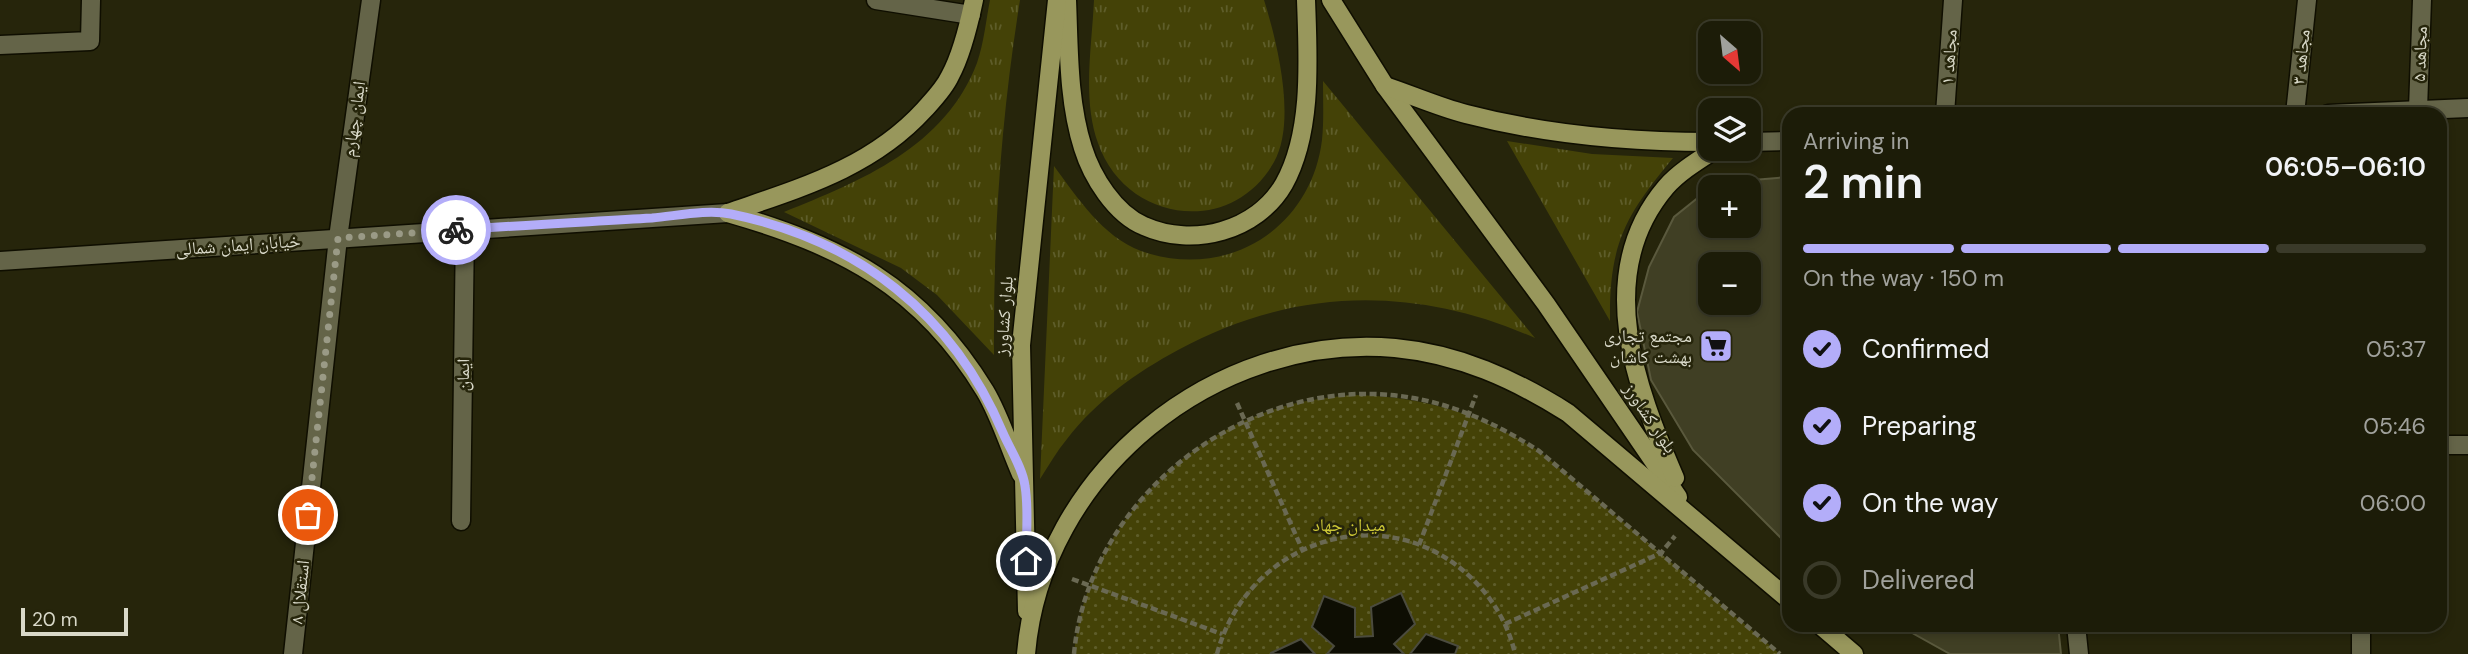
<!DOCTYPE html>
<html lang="en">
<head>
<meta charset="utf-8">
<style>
	:root { --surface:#1c1c08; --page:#252512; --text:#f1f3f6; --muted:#a0a19c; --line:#3a3a29; --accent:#b3adf9 }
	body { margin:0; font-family:"DM Sans","Noto Naskh Arabic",sans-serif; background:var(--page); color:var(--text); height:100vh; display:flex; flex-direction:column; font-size:26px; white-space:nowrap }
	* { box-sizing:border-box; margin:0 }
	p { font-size:23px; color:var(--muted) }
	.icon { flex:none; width:38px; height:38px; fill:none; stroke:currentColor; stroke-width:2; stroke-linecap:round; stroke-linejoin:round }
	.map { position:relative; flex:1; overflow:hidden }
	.details { position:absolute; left:1782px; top:107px; width:665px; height:525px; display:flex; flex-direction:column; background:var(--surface); border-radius:21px; box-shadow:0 4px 10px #0003,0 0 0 2px var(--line) }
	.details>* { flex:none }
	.needle { width:46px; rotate:152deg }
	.buttons { position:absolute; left:1698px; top:21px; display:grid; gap:14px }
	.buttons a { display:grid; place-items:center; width:63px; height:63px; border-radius:14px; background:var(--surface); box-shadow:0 4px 10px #0003,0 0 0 2px var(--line); font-size:35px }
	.scale { position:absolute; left:21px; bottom:18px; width:107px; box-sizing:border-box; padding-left:7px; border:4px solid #d9d9c9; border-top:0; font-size:19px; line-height:24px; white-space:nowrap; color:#d9d9c9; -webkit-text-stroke:5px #26250b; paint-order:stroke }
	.pin { position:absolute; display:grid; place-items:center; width:60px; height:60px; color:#fff; margin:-30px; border:4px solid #fff; border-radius:50%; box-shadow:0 2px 7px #0007 }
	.courier { position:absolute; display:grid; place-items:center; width:70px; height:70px; margin:-35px; border:5px solid #b3adf9; border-radius:50%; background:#fff; color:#222; box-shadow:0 2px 9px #0007 }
	.head em { font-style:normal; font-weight:600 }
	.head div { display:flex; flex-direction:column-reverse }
	.head { display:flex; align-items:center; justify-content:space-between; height:119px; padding:0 21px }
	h1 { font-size:46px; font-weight:600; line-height:52px }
	.bar { display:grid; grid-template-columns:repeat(4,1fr); gap:10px 7px; align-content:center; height:84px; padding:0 21px }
	.bar i { height:9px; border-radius:5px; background:var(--line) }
	.bar .on { background:var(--accent) }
	.bar p { grid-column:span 4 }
	ol { padding:0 21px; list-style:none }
	li { display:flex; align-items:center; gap:21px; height:77px }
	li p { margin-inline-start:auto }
	li .icon { padding:7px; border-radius:50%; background:var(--accent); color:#111; stroke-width:4 }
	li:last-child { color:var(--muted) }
	li i { width:38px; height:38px; border:4px solid var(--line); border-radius:50% }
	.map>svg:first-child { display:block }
	.grass { fill:url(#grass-tufts) }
	.park { fill:url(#park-dots) }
	.water { fill:#0e0e03; stroke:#4b4b3e; stroke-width:2 }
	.building { fill:#403f24; stroke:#5a593d; stroke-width:2; fill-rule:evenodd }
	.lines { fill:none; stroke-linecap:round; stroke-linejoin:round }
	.minor-casing { stroke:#0f0e00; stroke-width:21 }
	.tertiary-casing { stroke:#0f0e00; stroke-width:21 }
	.primary-casing { stroke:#0f0e00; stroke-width:21 }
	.path { stroke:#6a6953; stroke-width:4.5; stroke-dasharray:7 3.5; stroke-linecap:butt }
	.minor { stroke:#646448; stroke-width:18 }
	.tertiary { stroke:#646448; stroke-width:18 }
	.primary { stroke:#98975c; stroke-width:18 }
	.done { stroke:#9a9a86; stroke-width:7; stroke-dasharray:0 12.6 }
	.route { stroke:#b3adf9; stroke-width:9 }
	.labels { text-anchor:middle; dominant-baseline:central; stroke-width:5; stroke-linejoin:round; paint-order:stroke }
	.street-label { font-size:18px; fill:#d9d9c9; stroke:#26250b }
	.poi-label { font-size:18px; fill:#d9d9c9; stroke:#26250b; text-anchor:end }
	.park-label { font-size:18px; fill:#ccc736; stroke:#26250b }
</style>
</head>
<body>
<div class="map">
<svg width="2468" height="654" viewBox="0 0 2468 654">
	<defs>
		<pattern id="grass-tufts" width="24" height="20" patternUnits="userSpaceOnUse" patternTransform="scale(1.75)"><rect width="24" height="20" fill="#444207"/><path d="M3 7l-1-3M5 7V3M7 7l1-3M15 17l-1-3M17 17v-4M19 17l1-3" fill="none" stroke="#5e5d2a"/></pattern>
		<pattern id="park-dots" width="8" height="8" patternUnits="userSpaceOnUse" patternTransform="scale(1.75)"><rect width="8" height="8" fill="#444207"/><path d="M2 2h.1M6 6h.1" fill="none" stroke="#5e5d2a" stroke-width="1.8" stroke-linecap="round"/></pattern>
	</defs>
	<rect width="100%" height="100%" fill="#26250b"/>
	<!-- grass -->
	<g class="grass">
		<path d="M 990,0 L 1020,0 C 1001,118 993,235 994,355 L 937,295 L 901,268 L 784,212 C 861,181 945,147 977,63 C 984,43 986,20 990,0 Z"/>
		<path d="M 1094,0 L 1264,0 C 1277,42 1297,121 1274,162 C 1231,238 1125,222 1098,143 C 1082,99 1092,46 1094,0 Z"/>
		<path d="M 1323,81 L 1535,338 C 1415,285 1294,287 1178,350 C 1137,372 1096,401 1067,439 C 1057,451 1049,465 1040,479 L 1054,166 C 1077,197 1103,237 1141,251 C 1225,281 1311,230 1322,140 C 1324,121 1323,101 1323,81 Z"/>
		<path d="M 1507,141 L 1592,154 L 1673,158 C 1625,216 1609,244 1610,321 Z"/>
	</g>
	<!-- park -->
	<path class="park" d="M 1351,395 C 1422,396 1479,413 1539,451 L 1780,654 L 1074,654 C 1084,543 1168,445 1272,410 C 1298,401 1324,398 1351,395 Z"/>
	<!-- water -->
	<g class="water">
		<polygon points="1401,593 1415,624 1394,644 1404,654 1327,654 1334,646 1312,627 1324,596 1355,608 1355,637 1373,636 1371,607"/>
		<polygon points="1426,634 1458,646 1455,654 1410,654"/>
		<polygon points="1301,639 1315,654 1271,654 1271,653"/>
	</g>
	<!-- building -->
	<g class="building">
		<path d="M 1788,177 L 1788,545 L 1693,450 L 1651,380 L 1637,312 L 1649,267 L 1674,217 L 1710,188 L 1710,226 L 1748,226 L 1748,187 L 1711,187 L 1717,183 ZM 1710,264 L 1748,264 L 1748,303 L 1710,303 Z"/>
		<polygon points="1898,625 2058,625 2061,654 1950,654"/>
	</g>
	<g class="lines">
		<defs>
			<g id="minor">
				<polyline points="876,0 971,15"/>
				<polyline points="0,45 90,41 91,0"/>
				<polyline points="2418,109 2422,0"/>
				<polyline points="1945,114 1953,0"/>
				<polyline points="2295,114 2307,0"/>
				<polyline points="2328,114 2468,108"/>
				<polyline points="1748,142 1788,141"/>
				<polyline points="2440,445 2468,445"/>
				<polyline points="461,521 465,229"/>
				<polyline points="2076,625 2079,654"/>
				<polyline points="2361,625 2361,654"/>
				<polyline points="293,654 338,238 371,0"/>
			</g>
			<polyline id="tertiary" points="0,261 728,213"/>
			<g id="primary">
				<path d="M 1067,0 C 1069,49 1068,101 1083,148 C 1092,177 1115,214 1144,226 C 1193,248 1257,231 1284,184 C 1313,132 1308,58 1306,0"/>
				<polyline points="1331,0 1385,86 1546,304 1678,497"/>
				<path d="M 1385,86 C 1412,95 1439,107 1466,114 C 1547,135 1627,142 1710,142"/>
				<path d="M 728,213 C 842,246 921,286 985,391 C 1000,416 1009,447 1021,474"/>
				<path d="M 728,213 C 800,188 871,168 924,110 C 933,100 944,89 950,76 C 962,54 969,24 974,0"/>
				<path d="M 1675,478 C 1636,387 1592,274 1666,187 C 1679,172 1699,160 1716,149"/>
				<polyline points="1027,611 1021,345 1057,0"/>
				<polyline points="1820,625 1854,654"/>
				<path d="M 1026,654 C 1041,473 1215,332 1395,348 C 1459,354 1514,379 1568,413 L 1788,599"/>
			</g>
		</defs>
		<!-- minor casing -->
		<use href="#minor" class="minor-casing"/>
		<!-- tertiary casing -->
		<use href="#tertiary" class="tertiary-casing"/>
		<!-- primary casing -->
		<use href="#primary" class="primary-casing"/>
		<!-- path -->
		<g class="path">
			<polyline points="1237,403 1302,549"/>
			<polyline points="1419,545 1476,395"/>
			<polyline points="1072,579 1222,634"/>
			<polyline points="1505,624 1661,553 1675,536"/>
			<path d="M 1074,654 C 1088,500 1239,381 1391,395 C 1446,400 1494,422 1539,451 L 1780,654"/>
			<path d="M 1217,654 C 1249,535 1396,492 1481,588 C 1497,606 1510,630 1515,654"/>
		</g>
		<!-- minor -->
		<use href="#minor" class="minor"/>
		<!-- tertiary -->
		<use href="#tertiary" class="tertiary"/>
		<!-- primary -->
		<use href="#primary" class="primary"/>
	</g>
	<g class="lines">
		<!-- done -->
		<polyline class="done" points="308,515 338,238 456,230"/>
		<!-- route -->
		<path class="route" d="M 456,230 C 521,225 586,222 652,218 C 676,216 707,209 731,214 C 858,240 953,314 1003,433 C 1010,449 1023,469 1025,486 C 1029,510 1026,536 1026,561"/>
	</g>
	<!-- icons -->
	<defs>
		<symbol id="supermarket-square" viewBox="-11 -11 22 22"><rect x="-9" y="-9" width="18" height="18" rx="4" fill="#b3adf9" stroke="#26250b"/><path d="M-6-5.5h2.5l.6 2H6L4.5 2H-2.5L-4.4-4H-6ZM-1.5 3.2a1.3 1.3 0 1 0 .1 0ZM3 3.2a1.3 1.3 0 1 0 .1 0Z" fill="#111"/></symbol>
	</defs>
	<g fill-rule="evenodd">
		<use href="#supermarket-square" x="1697" y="327" width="38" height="38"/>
	</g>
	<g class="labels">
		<!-- street labels -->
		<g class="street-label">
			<text transform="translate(2420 54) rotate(-88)">مجاهد ۵</text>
			<text transform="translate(1949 57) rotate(-86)">مجاهد ۱</text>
			<text transform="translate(2301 57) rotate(-84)">مجاهد ۳</text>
			<text transform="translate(354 119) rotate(-82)">ایمان چهارم</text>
			<text transform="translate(238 245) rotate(-4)">خیابان ایمان شمالی</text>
			<text transform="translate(1004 316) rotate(-86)">بلوار کشاورز</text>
			<text transform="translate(463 375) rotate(-89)">ایمان</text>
			<text transform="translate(1650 418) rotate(56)">بلوار کشاورز</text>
			<text transform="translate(300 592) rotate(-84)">استقلال ۸</text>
		</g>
		<!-- poi labels -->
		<g class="poi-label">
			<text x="1692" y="336">مجتمع تجاری<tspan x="1692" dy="21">بهشت کاشان</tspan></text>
		</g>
		<!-- park labels -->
		<g class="park-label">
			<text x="1349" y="525">میدان جهاد</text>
		</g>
	</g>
</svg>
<div class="buttons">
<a><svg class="needle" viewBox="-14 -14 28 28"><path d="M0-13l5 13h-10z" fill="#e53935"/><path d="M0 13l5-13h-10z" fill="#a0a19c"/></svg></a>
<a><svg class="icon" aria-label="layers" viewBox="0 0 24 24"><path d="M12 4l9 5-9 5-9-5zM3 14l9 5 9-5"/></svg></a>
<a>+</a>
<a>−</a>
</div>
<div class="scale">20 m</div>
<div class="pin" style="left:308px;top:515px;background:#ea580c"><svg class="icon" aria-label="bag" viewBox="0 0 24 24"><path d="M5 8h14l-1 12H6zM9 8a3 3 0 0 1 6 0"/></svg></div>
<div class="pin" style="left:1026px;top:561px;background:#1f2937"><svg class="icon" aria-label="home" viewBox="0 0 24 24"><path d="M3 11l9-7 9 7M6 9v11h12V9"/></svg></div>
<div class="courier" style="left:456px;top:230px"><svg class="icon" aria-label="bike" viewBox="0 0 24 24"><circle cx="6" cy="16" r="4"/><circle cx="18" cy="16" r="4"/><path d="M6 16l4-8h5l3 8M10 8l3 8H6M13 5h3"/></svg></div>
<section class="details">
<div class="head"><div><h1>2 min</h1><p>Arriving in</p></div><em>06:05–06:10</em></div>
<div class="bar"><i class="on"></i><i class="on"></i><i class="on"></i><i></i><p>On the way · 150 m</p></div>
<ol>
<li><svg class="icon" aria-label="check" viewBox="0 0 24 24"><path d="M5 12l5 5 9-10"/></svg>Confirmed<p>05:37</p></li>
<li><svg class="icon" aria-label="check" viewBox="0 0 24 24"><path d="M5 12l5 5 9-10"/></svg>Preparing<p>05:46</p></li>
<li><svg class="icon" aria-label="check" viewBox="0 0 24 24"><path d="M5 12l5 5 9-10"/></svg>On the way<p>06:00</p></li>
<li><i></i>Delivered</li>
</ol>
</section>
</div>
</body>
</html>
